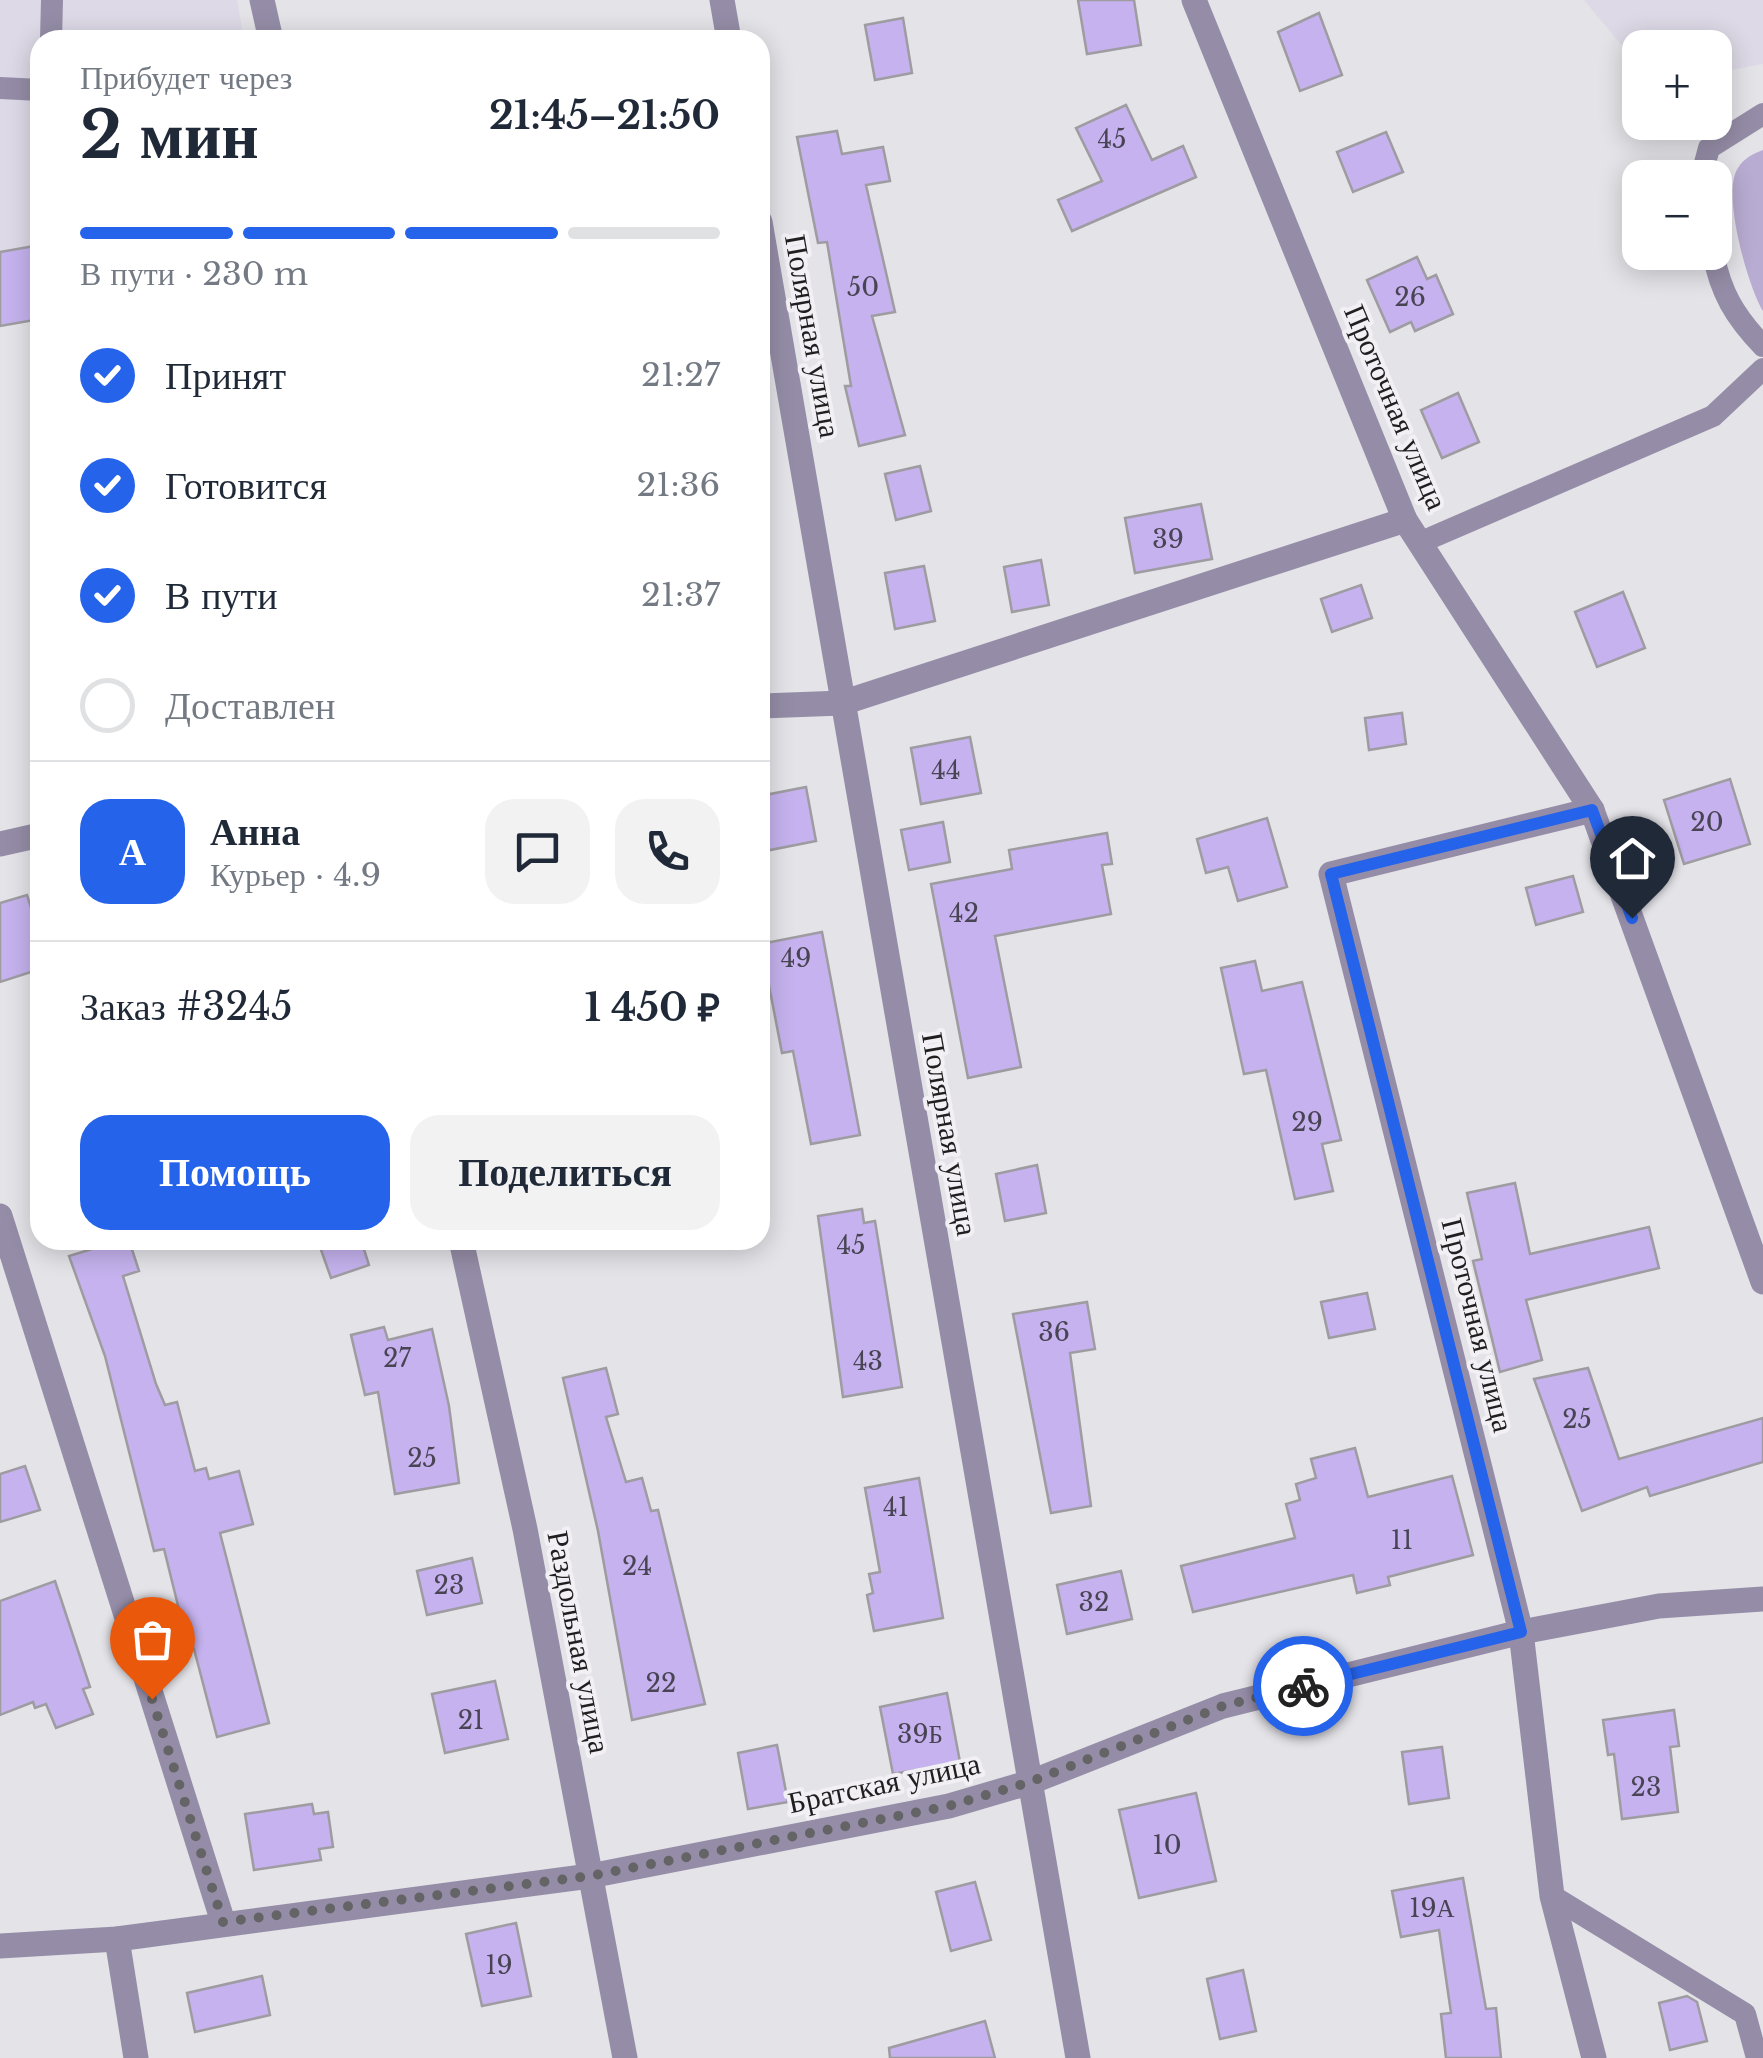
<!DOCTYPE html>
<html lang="ru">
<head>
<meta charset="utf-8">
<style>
	:root { --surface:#fff; --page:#f2f2f3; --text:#1f2937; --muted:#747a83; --line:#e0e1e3; --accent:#2563eb }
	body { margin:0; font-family:"Libre Baskerville",serif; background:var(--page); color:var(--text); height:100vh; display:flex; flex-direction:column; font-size:38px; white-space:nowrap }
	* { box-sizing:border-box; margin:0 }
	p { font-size:32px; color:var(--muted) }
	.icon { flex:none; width:55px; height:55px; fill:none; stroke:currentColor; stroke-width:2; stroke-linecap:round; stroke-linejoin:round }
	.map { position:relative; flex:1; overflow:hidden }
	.details { position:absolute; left:30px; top:30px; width:740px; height:1220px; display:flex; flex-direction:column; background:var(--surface); border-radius:30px; box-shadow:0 5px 25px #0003 }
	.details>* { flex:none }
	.controls { position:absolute; left:1622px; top:30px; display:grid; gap:20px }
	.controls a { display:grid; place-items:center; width:110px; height:110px; border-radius:20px; background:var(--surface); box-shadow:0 5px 25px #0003; font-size:50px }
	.pin { position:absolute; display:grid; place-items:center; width:85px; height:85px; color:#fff; margin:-102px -42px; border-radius:50% 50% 50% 0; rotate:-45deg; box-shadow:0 0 10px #0007 }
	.pin .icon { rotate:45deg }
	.courier { position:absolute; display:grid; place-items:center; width:100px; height:100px; margin:-50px; border:8px solid #2563eb; border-radius:50%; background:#fff; color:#222; box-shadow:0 2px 12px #0007 }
	.headline em { font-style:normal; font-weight:700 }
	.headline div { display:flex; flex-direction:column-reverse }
	.headline { display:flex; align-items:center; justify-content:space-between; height:170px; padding:0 50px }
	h1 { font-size:65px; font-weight:700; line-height:75px }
	.bar { display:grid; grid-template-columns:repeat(4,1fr); gap:15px 10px; align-content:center; height:120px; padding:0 50px }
	.bar i { height:12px; border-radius:8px; background:var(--line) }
	.bar .current { background:var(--accent) }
	.bar p { grid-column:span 4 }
	.line { display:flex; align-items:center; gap:25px; padding:0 50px; border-top:2px solid var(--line) }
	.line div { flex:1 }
	.round { display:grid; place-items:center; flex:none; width:105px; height:105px; border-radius:30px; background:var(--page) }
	ol { padding:0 50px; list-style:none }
	li { display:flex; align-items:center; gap:30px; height:110px }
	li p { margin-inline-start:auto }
	li .icon { padding:10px; border-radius:50%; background:var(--accent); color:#fff; stroke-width:4 }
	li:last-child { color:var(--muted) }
	li i { width:55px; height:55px; border:5px solid var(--line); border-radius:50% }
	.action { display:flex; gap:20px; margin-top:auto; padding:20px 50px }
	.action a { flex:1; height:115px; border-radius:30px; background:var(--accent); color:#fff; font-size:40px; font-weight:700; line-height:115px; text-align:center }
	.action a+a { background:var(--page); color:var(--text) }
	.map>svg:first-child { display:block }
	.built { fill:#ddd9e6 }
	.green { fill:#b8acd2 }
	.building { fill:#c5b2ee; stroke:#9e9ca1; stroke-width:2.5 }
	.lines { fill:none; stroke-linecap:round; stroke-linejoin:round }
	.lane { stroke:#958da7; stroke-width:22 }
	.street { stroke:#958da7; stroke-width:25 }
	.done { stroke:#646466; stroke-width:10; stroke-dasharray:0 18 }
	.route { stroke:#2563eb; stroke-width:12 }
	.labels { text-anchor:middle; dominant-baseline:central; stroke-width:8; stroke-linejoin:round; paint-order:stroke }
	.number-label { font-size:25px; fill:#484454 }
	.street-label { font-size:30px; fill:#1f1f20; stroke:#f2f0f5 }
</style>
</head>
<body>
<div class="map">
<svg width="1763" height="2058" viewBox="0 0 1763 2058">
	<rect width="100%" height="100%" fill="#e4e3e8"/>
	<!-- built -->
	<g class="built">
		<polygon points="0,0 237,0 244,40 40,40 40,319 0,326"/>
		<polygon points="1584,0 1763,0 1763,64 1715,73 1715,48 1640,48 1640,67"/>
	</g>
	<!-- green -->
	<path class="green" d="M 1763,150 L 1763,311 C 1748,287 1721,192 1738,168 C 1744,158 1753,154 1763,150 Z"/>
	<!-- building -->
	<g class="building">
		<polygon points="1078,0 1134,0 1141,45 1087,54"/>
		<polygon points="1319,13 1342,75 1300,91 1278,32"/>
		<polygon points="903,18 912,73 875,80 865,25"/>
		<polygon points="1126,105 1152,160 1183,146 1196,177 1072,231 1058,200 1102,181 1076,128"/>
		<polygon points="837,131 842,154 883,147 890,181 866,185 895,312 872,316 905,435 859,446 845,386 851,386 827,242 818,243 797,137"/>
		<polygon points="1386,132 1403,172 1353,192 1337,152"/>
		<polygon points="40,245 40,319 0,326 0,252"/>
		<polygon points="1417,257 1427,279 1436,275 1453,314 1415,331 1411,322 1390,332 1367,280"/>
		<polygon points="1458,393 1479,442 1442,458 1421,410"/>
		<polygon points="920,466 931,511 896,520 885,474"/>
		<polygon points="1201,504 1212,559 1135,573 1125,518"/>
		<polygon points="1041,560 1049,605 1012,612 1004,567"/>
		<polygon points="924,566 935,621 895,629 885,573"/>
		<polygon points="1361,585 1372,618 1332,632 1321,599"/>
		<polygon points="1623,592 1645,648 1597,667 1575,612"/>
		<polygon points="1402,713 1406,744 1369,750 1365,718"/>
		<polygon points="970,737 981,793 921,804 911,748"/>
		<polygon points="1730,779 1750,844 1684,864 1664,800"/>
		<polygon points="806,787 816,841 760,852 760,796"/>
		<polygon points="1267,818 1287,887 1238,901 1228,867 1206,873 1197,839"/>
		<polygon points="943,822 950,862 909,870 901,830"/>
		<polygon points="1107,833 1112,864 1102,865 1111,914 995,936 1021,1067 968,1078 931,884 1012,869 1009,850"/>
		<polygon points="1573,876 1583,912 1536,925 1526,888"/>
		<polygon points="27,895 40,936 40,969 0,982 0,903"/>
		<polygon points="822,932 860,1135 811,1144 793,1051 782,1053 761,944"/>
		<polygon points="1255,961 1262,991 1302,982 1341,1140 1322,1144 1333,1191 1295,1199 1266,1070 1244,1074 1221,968"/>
		<polygon points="1037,1165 1046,1213 1005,1221 996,1174"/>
		<polygon points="1515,1183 1530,1254 1649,1227 1659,1268 1526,1300 1542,1360 1500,1372 1473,1261 1482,1259 1467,1193"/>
		<polygon points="862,1209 864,1223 875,1221 902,1387 843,1397 818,1216"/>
		<polygon points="121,1240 129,1240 139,1271 123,1276 156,1384 165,1405 177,1402 195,1471 206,1468 209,1479 239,1471 253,1524 220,1533 269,1723 217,1737 194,1649 189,1650 164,1549 154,1551 105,1356 69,1256"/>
		<polygon points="342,1240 361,1240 369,1265 331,1278 320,1247"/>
		<polygon points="1367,1293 1375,1329 1329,1338 1321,1302"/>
		<polygon points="1087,1302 1095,1349 1070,1353 1091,1506 1051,1513 1013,1314"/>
		<polygon points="384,1327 388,1340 432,1329 449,1406 459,1483 395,1494 378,1392 365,1395 351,1335"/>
		<polygon points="606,1368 618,1414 606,1417 626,1482 642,1478 651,1511 658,1510 705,1704 632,1720 598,1531 563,1378"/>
		<polygon points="1588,1368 1619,1459 1763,1418 1763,1462 1650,1496 1647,1487 1582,1511 1534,1379"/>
		<polygon points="1355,1448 1368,1497 1452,1476 1473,1555 1388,1577 1390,1585 1357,1593 1353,1575 1193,1612 1181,1566 1295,1538 1286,1504 1300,1500 1296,1484 1316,1478 1311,1459"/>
		<polygon points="25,1466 40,1510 0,1522 0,1474"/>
		<polygon points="919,1478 943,1618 874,1631 867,1595 873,1593 869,1574 880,1572 865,1488"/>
		<polygon points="472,1558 482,1603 427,1615 417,1571"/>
		<polygon points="1121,1571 1132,1619 1067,1634 1057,1585"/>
		<polygon points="55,1581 90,1687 83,1689 93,1714 56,1728 46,1704 35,1708 33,1702 0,1715 0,1601"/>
		<polygon points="495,1681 508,1739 445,1753 432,1694"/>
		<polygon points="947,1693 960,1762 893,1774 880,1707"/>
		<polygon points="1674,1710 1679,1746 1670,1747 1678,1812 1622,1819 1614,1754 1608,1755 1603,1720"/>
		<polygon points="777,1745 788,1802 748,1809 738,1753"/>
		<polygon points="1442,1747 1449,1798 1409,1804 1402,1752"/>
		<polygon points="1196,1793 1216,1881 1139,1898 1119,1810"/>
		<polygon points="312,1804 314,1814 328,1812 333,1847 319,1849 321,1860 254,1870 245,1814"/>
		<polygon points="1463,1878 1486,2009 1496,2008 1501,2058 1446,2058 1441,2014 1451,2013 1439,1930 1401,1937 1392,1891"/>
		<polygon points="975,1882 991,1940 951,1951 936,1892"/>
		<polygon points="516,1923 531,1996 482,2006 466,1934"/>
		<polygon points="1243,1970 1256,2031 1220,2039 1207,1979"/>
		<polygon points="262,1976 270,2015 195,2032 187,1993"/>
		<polygon points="1687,1996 1697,2002 1707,2041 1670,2050 1659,2003"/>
		<polygon points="985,2021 995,2058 890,2058 889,2048"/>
	</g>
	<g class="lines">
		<!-- lane -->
		<g class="lane">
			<polyline points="51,40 52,0"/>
			<polyline points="0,88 40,90"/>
			<polyline points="1701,178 1709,148 1763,114"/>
			<path d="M 1713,252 C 1720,292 1735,317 1763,346"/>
			<polyline points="1419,543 1713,416 1763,369"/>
			<polyline points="1552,1896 1745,2014 1757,2058"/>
		</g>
		<!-- street -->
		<g class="street">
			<polyline points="262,0 271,40"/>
			<polyline points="722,0 729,40"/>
			<polyline points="1194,0 1405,520 1592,810 1763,1282"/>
			<polyline points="760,222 1078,2058"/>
			<polyline points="760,706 842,703 1405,520"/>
			<polyline points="1592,810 1331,874 1521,1632 1552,1896 1594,2058"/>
			<polyline points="0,844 40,835"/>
			<polyline points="0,1216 223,1922"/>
			<polyline points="461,1240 525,1529 625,2058"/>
			<polyline points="117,1939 136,2058"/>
			<polyline points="0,1946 117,1939 590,1876 949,1806 1031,1782 1223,1706 1521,1632 1659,1606 1763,1599"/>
		</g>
	</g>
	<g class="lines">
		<!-- done -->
		<polyline class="done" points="152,1699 223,1922 590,1876 949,1806 1030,1782 1223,1706 1303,1686"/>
		<!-- route -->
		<polyline class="route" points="1303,1686 1521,1632 1331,874 1592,810 1632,918"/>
	</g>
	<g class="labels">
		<!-- number labels -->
		<g class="number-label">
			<text x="1112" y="139">45</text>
			<text x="863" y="287">50</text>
			<text x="1410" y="297">26</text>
			<text x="1168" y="539">39</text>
			<text x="946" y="770">44</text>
			<text x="1707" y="822">20</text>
			<text x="964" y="913">42</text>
			<text x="796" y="958">49</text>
			<text x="1307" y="1122">29</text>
			<text x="851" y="1245">45</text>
			<text x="1054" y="1332">36</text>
			<text x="397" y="1358">27</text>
			<text x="868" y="1361">43</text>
			<text x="1577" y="1419">25</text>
			<text x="422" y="1458">25</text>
			<text x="896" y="1507">41</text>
			<text x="1402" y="1540">11</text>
			<text x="637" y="1566">24</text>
			<text x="449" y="1585">23</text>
			<text x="1094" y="1602">32</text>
			<text x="661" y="1683">22</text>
			<text x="471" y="1720">21</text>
			<text x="920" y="1734">39Б</text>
			<text x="1646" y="1787">23</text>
			<text x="1167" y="1845">10</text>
			<text x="1432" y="1908">19А</text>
			<text x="499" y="1965">19</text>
		</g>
		<!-- street labels -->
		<g class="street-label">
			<text transform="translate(813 336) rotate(80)">Полярная улица</text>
			<text transform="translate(1396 407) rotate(67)">Проточная улица</text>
			<text transform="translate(950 1134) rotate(80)">Полярная улица</text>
			<text transform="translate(1478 1325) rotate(76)">Проточная улица</text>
			<text transform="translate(579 1642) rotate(79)">Раздольная улица</text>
			<text transform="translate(884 1783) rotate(-12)">Братская улица</text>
		</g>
	</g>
</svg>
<div class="controls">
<a>+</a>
<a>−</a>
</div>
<div class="pin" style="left:152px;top:1699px;background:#ea580c"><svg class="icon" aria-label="bag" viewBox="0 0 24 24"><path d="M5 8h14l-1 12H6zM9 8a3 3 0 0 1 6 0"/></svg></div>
<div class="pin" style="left:1632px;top:918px;background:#1f2937"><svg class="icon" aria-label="home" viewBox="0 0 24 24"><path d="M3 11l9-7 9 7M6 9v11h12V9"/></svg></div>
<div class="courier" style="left:1303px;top:1686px"><svg class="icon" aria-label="bike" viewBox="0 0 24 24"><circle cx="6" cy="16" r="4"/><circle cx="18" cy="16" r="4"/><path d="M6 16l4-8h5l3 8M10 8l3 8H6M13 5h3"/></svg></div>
<section class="details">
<div class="headline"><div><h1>2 мин</h1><p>Прибудет через</p></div><em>21:45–21:50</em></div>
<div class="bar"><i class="current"></i><i class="current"></i><i class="current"></i><i></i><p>В пути · 230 m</p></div>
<ol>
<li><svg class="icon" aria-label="check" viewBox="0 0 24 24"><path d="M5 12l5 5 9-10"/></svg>Принят<p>21:27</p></li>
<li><svg class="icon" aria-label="check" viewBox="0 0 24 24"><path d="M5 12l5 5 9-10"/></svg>Готовится<p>21:36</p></li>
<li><svg class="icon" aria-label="check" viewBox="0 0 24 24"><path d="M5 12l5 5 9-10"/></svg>В пути<p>21:37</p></li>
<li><i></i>Доставлен</li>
</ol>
<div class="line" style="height:180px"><b class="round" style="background:var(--accent);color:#fff">А</b><div><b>Анна</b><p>Курьер · 4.9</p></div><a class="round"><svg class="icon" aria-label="chat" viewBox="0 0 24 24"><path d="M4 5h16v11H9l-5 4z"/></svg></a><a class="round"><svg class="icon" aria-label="phone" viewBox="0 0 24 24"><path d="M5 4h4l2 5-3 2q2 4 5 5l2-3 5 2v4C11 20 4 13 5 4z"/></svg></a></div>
<div class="line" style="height:130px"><div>Заказ #3245</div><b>1 450 ₽</b></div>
<div class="action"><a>Помощь</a><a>Поделиться</a></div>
</section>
</div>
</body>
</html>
